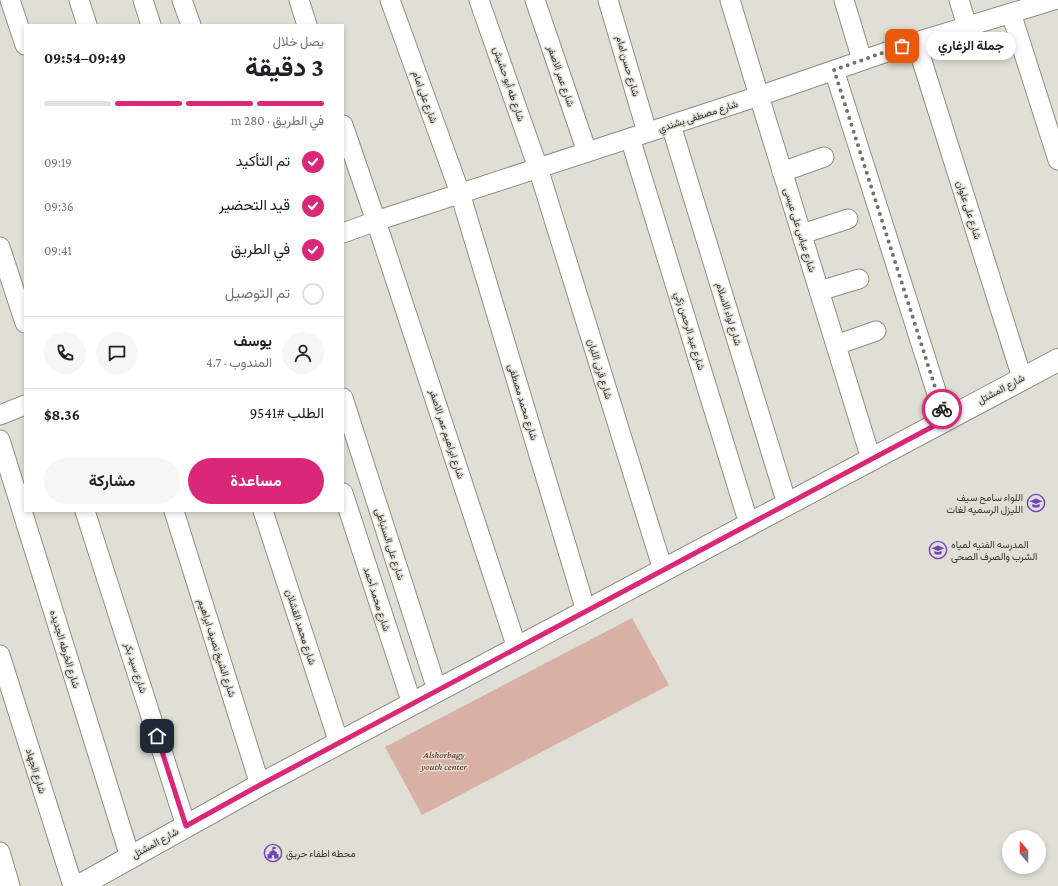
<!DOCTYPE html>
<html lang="ar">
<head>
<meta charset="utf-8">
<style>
	:root { --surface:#fff; --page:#f6f6f6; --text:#202124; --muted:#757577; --line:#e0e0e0; --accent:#db2777 }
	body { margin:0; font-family:"Crimson Pro",Vazirmatn,serif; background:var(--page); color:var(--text); direction:rtl; height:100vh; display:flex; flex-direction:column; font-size:15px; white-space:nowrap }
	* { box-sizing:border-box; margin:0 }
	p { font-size:13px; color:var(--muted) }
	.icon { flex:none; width:22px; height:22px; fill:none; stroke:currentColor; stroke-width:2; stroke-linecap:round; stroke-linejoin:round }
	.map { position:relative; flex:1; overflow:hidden; direction:ltr }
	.panel { position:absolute; left:24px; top:24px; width:320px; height:488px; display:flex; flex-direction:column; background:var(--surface); border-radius:0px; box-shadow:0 2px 6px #0003; direction:rtl }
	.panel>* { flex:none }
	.needle { width:26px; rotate:340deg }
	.controls { position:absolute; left:1002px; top:830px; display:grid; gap:8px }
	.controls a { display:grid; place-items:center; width:44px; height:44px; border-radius:50%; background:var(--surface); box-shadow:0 2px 6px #0003; font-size:20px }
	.pin { position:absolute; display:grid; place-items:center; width:34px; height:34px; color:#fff; margin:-17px; border-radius:8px; box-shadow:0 2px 6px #0006 }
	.courier { position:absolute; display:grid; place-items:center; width:40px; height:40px; margin:-20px; border:3px solid #db2777; border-radius:50%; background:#fff; color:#222; box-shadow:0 1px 5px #0007 }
	.bubble { position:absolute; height:28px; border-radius:14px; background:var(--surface); box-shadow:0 2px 6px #0003; font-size:13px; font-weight:700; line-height:28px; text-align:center; direction:rtl }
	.overview em { font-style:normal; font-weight:700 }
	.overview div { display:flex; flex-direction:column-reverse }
	.overview { display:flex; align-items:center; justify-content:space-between; height:68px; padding:0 20px }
	h1 { font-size:26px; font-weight:700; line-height:30px }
	.bar { display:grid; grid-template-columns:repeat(4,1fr); gap:6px 4px; align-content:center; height:48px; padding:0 20px }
	.bar i { height:5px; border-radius:3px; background:var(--line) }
	.bar .selected { background:var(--accent) }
	.bar p { grid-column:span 4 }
	.line { display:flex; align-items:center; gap:10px; padding:0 20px; border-top:1px solid var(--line) }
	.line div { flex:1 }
	.round { display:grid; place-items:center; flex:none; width:42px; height:42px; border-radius:21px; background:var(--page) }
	ol { padding:0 20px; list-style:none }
	li { display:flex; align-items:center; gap:12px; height:44px }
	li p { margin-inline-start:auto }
	li .icon { padding:4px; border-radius:50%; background:var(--accent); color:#fff; stroke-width:4 }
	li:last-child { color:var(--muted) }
	li i { width:22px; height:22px; border:2px solid var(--line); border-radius:50% }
	.primary-button { display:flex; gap:8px; margin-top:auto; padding:8px 20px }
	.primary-button a { flex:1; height:46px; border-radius:24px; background:var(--accent); color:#fff; font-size:16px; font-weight:700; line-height:46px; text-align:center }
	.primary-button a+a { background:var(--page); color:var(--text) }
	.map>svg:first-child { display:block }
	.green { fill:#d8b0a4 }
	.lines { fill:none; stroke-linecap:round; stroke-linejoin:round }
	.street-casing { stroke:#8f8e85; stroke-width:21 }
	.secondary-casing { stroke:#8f8e85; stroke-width:24 }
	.street { stroke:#fff; stroke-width:19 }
	.secondary { stroke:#fff; stroke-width:22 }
	.done { stroke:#72716b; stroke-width:4; stroke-dasharray:0 7.2 }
	.route { stroke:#db2777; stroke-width:5 }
	.labels { text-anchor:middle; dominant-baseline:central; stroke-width:3; stroke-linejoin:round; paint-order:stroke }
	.street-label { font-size:10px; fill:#363632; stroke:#e0dfd6 }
	.poi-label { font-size:10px; fill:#363632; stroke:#e0dfd6; text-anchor:start }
	.park-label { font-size:10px; font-style:italic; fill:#5b2211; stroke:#e0dfd6 }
</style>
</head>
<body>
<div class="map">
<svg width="1058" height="886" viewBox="0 0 1058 886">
	<rect width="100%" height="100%" fill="#e0dfd6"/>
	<!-- green -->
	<polygon class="green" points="632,618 669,685 422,815 385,747"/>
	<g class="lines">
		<defs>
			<g id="street">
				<polyline points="10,0 25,45"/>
				<polyline points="79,0 87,25"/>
				<polyline points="143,0 151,25"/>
				<polyline points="182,0 191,25"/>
				<polyline points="299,0 307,25"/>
				<polyline points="390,0 460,193 586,611"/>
				<polyline points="479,0 538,168 663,570"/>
				<polyline points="535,0 587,152"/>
				<polyline points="608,0 647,132"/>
				<polyline points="730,0 759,96 871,459"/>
				<polyline points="844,0 862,60"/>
				<polyline points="959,0 967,26"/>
				<polyline points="1011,13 1058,160"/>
				<polyline points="916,42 1022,378"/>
				<polyline points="834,70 945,419"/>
				<polyline points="343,125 376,221 517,648"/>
				<polyline points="671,125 787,504"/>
				<polyline points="630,138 749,524"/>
				<polyline points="782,172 824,157"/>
				<polyline points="343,233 376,221 759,96 916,42 1054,0"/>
				<polyline points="802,234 848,219"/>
				<polyline points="0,247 25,323"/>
				<polyline points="819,291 859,279"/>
				<polyline points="836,345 876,331"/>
				<polyline points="343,398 437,690"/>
				<polyline points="0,415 25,405"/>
				<polyline points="0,440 130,857"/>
				<polyline points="343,493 412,704"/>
				<polyline points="85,511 186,826"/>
				<polyline points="174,511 260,785"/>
				<polyline points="263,511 339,743"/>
				<polyline points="0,655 73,886"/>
				<polyline points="0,852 10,886"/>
			</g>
			<polyline id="secondary" points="79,886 260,785 1058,360"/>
		</defs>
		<!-- street casing -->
		<use href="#street" class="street-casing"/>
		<!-- secondary casing -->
		<use href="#secondary" class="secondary-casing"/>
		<!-- street -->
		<use href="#street" class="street"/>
		<!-- secondary -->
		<use href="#secondary" class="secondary"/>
	</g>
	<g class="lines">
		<!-- done -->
		<polyline class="done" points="902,46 834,70 942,409"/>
		<!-- route -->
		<polyline class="route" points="157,736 186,826 260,785 945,420 942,409"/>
	</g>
	<!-- icons -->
	<defs>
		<symbol id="school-ring" viewBox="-11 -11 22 22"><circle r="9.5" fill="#e0dfd6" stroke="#7142ba" stroke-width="1.5"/><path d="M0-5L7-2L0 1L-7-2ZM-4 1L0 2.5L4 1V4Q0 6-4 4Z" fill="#7142ba"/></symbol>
		<symbol id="civic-ring" viewBox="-11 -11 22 22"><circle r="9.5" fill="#e0dfd6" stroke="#7142ba" stroke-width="1.5"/><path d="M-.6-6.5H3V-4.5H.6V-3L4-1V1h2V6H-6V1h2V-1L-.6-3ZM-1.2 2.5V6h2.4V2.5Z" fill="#7142ba"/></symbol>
	</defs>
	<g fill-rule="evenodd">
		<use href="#school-ring" x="1026" y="493" width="20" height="20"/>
		<use href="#school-ring" x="928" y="540" width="20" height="20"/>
		<use href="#civic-ring" x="263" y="843" width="20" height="20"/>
	</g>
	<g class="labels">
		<!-- street labels -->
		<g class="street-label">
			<text transform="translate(628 66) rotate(74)">شارع حسن امام</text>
			<text transform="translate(561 76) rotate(71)">شارع عمر الاصفر</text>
			<text transform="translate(509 84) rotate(71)">شارع طه أبو حشيش</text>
			<text transform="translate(425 97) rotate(70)">شارع على امام</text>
			<text transform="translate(698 116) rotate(-18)">شارع مصطفى بشندي</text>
			<text transform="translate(969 210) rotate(72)">شارع على علوان</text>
			<text transform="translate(800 230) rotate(73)">شارع عباس على عيسى</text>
			<text transform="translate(729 314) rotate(73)">شارع لواء الاسلام</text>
			<text transform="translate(690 331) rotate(73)">شارع عبد الرحمن زكي</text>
			<text transform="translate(600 369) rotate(73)">شارع قرنى اللبان</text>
			<text transform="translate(1001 389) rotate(-28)">شارع المشتل</text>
			<text transform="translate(523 402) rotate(73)">شارع محمد مصطفى</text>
			<text transform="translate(447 434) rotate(72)">شارع ابراهيم عمر الاصفر</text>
			<text transform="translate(390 544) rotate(72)">شارع على السنباطى</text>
			<text transform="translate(377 599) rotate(72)">شارع محمد أحمد</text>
			<text transform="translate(301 627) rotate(72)">شارع محمد القشلان</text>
			<text transform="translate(217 648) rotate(72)">شارع الشيخ نصيف ابراهيم</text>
			<text transform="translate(65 649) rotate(73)">شارع الخرطه الجديده</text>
			<text transform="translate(136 668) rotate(72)">شارع سيد بكر</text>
			<text transform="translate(36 771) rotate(73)">شارع الجهاد</text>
			<text transform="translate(155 843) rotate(-29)">شارع المشتل</text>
		</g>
		<!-- poi labels -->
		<g class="poi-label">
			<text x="1023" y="497" text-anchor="end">اللواء سامح سيف<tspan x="1023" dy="12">الليزل الرسميه لغات</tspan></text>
			<text x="951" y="544">المدرسه الفنيه لمياه<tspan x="951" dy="12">الشرب والصرف الصحى</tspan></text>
			<text x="286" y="853">محطه اطفاء حريق</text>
		</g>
		<!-- park labels -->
		<g class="park-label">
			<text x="444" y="754">Alshorbagy<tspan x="444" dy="12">youth center</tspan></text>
		</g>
	</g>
</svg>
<div class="controls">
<a><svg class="needle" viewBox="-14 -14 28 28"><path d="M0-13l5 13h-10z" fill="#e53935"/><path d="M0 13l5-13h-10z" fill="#757577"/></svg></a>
</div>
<div class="pin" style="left:902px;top:46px;background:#ea580c"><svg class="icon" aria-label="bag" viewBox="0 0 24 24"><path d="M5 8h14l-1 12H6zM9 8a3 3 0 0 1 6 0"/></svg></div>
<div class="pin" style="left:157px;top:736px;background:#1f2937"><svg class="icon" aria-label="home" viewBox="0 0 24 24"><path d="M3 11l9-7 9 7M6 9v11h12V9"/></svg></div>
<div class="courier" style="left:942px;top:409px"><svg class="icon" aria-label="bike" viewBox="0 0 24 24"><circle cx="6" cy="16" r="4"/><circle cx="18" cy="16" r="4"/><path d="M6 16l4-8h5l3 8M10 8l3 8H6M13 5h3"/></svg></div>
<div class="bubble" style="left:926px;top:32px;width:90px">جملة الزغاري</div>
<section class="panel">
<div class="overview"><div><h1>3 دقيقة</h1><p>يصل خلال</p></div><em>09:49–09:54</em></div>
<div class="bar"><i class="selected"></i><i class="selected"></i><i class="selected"></i><i></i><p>في الطريق · 280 m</p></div>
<ol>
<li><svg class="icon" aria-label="check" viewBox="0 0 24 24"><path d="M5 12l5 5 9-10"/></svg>تم التأكيد<p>09:19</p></li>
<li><svg class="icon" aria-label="check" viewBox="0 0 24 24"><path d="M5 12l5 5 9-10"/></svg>قيد التحضير<p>09:36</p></li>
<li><svg class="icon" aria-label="check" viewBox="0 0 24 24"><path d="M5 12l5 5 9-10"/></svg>في الطريق<p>09:41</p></li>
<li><i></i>تم التوصيل</li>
</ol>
<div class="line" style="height:72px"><a class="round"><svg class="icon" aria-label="person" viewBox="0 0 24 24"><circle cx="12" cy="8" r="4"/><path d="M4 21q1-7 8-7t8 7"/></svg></a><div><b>يوسف</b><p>المندوب · 4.7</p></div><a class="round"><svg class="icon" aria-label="chat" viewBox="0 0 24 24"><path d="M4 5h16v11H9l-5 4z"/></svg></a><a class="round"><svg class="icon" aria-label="phone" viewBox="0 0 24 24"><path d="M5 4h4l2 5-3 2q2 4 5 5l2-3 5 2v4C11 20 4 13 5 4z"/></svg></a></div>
<div class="line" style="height:52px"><div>الطلب #9541</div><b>$8.36</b></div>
<div class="primary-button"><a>مساعدة</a><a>مشاركة</a></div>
</section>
</div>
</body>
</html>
